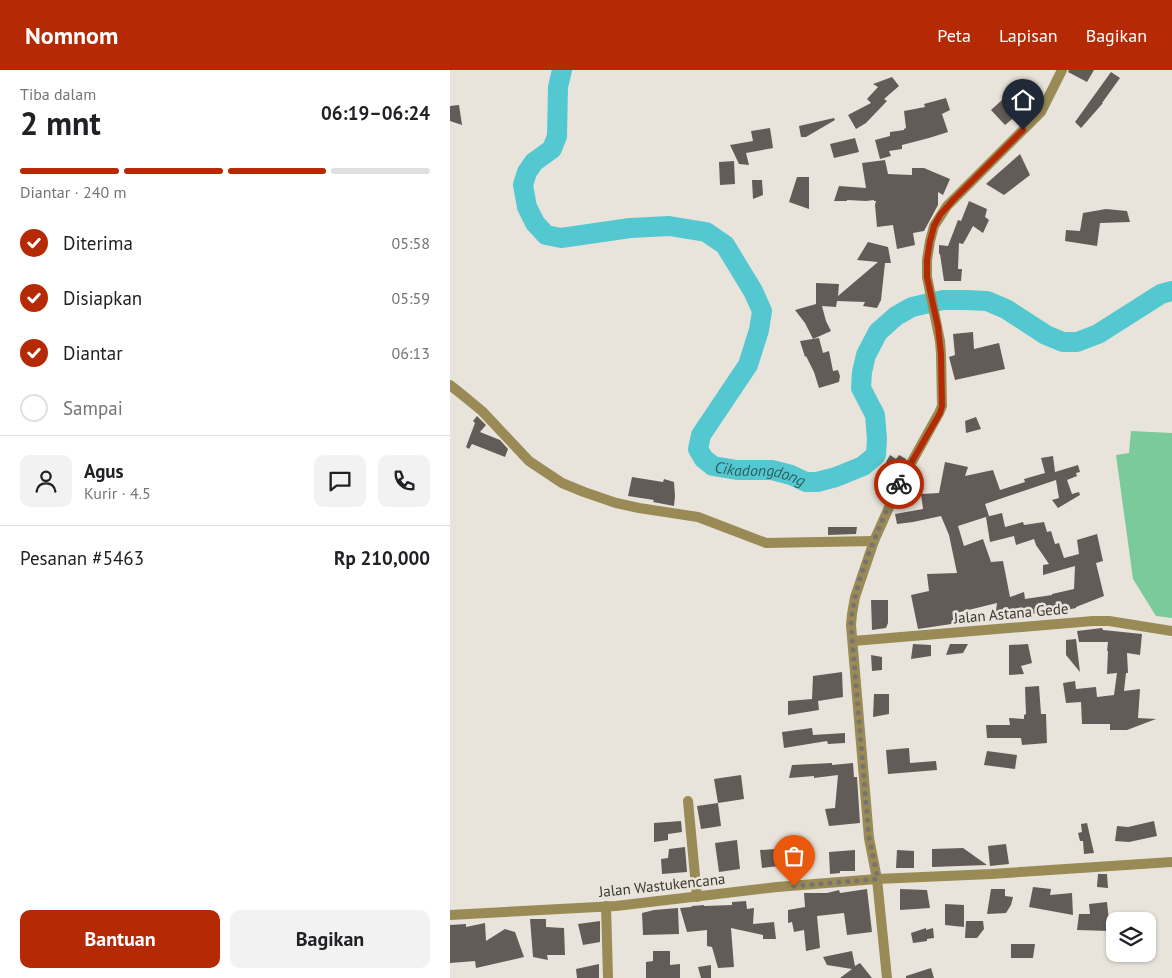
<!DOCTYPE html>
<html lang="id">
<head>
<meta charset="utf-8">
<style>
	:root { --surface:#fff; --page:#f2f2f2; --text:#202124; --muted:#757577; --line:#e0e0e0; --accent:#b52a04 }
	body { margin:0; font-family:"PT Sans",sans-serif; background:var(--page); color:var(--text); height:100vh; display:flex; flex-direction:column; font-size:19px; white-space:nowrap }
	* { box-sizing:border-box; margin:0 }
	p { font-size:16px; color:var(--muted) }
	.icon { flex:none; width:28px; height:28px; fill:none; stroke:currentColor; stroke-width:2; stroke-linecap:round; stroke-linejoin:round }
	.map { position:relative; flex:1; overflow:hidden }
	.side { display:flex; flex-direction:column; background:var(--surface); width:450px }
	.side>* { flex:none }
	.fabs { position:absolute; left:656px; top:842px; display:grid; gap:10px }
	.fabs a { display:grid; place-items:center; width:50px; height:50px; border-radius:10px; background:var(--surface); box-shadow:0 1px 4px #0004; font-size:25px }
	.pin { position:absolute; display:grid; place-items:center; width:42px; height:42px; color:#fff; margin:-51px -21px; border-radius:50% 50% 50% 0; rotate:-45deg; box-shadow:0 0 5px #0007 }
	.pin .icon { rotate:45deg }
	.courier { position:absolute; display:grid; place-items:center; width:50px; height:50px; margin:-25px; border:4px solid #b52a04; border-radius:50%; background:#fff; color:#222; box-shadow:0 1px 6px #0007 }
	.headline em { font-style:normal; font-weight:800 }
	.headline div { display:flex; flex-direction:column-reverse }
	.headline { display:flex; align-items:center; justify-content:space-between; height:85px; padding:0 20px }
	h1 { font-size:32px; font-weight:800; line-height:38px }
	.bar { display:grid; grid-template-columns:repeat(4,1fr); gap:8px 5px; align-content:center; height:60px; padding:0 20px }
	.bar i { height:6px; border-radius:4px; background:var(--line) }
	.bar .current { background:var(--accent) }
	.bar p { grid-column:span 4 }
	.line { display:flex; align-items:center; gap:12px; padding:0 20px; border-top:1px solid var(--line) }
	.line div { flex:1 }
	.round { display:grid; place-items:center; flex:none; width:52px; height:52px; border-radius:10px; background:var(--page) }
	ol { padding:0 20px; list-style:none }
	li { display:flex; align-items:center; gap:15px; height:55px }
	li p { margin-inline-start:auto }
	li .icon { padding:5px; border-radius:50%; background:var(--accent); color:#fff; stroke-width:4 }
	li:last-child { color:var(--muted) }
	li i { width:28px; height:28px; border:2px solid var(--line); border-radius:50% }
	.cta { display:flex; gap:10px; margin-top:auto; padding:10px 20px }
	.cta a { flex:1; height:58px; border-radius:10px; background:var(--accent); color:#fff; font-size:20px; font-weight:800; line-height:58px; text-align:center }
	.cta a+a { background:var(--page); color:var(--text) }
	header { display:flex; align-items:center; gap:30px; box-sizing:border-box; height:70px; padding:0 25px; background:var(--accent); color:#fff }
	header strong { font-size:24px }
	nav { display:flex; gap:28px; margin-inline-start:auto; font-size:18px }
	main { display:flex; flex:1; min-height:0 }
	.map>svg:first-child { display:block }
	.forest { fill:#7aca9b }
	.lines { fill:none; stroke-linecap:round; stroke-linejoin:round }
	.river { stroke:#54c8d0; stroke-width:20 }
	.building { fill:#635b57 }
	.minor { stroke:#9a8a55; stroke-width:10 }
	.tertiary { stroke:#9a8a55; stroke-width:10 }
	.done { stroke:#77746f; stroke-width:5; stroke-dasharray:0 9 }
	.route { stroke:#b52a04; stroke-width:6 }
	.labels { text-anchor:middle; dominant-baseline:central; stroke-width:5; stroke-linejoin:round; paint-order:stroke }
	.street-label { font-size:15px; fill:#3a3835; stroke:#e9e4db }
	.water-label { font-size:16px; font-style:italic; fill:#2f6063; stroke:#e9e4db }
</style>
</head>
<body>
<header>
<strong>Nomnom</strong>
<nav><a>Peta</a><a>Lapisan</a><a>Bagikan</a></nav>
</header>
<main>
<section class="side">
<div class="headline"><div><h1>2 mnt</h1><p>Tiba dalam</p></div><em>06:19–06:24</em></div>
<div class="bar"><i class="current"></i><i class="current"></i><i class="current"></i><i></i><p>Diantar · 240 m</p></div>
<ol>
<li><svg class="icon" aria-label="check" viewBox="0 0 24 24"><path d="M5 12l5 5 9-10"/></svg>Diterima<p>05:58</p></li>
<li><svg class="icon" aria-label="check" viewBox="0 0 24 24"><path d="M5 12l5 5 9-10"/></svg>Disiapkan<p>05:59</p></li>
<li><svg class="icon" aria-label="check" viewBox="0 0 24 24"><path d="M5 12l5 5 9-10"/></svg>Diantar<p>06:13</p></li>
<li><i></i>Sampai</li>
</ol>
<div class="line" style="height:90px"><a class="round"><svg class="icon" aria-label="person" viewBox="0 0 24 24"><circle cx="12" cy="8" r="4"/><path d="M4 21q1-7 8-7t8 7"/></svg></a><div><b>Agus</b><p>Kurir · 4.5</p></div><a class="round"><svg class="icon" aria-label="chat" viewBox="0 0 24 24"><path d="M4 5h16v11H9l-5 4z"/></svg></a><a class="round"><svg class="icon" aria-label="phone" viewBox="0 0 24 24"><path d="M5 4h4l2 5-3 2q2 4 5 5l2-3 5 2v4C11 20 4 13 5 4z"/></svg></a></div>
<div class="line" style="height:65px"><div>Pesanan #5463</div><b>Rp 210,000</b></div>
<div class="cta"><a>Bantuan</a><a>Bagikan</a></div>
</section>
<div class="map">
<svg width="722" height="908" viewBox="0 0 722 908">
	<rect width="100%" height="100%" fill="#e9e4db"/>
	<!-- forest -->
	<polygon class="forest" points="681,361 722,363 722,548 706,546 683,509 666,385 679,383"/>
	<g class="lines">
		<!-- river -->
		<path class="river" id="s1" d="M 112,0 L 108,17 L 107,66 L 102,79 L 84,92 L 77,102 L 73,115 L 77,137 L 85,153 L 96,165 L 111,168 L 180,158 L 219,156 L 256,162 L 275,175 L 303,221 L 312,241 L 309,260 L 298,295 L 251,365 L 248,379 L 254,389 L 263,396 L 287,400 L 322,400 L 341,405 L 356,412 L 367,412 L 386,407 L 413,396 L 426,385 L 427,369 L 425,345 L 411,318 L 412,302 L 416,285 L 428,262 L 446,246 L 462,237 L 493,230 L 515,230 L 537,231 L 556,239 L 596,265 L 613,272 L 627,272 L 648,264 L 711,224 L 722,221"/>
	</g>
	<!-- building -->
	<g class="building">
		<polygon points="619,0 644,0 637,12 618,2"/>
		<polygon points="661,2 670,8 652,33 653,33 631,58 625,52"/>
		<polygon points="442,7 449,16 434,29 437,31 416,53 406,59 398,45 421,33 417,29 428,17 423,14"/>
		<polygon points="563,20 573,40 555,55 541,40"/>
		<polygon points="496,28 500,40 492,44 498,62 479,68 452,75 452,79 439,81 441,86 430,89 425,70 440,66 440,62 454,60 454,59 456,58 454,41 475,37 474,34"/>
		<polygon points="9,35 12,55 0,51 0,36"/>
		<polygon points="384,48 385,50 356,67 351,67 349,56"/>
		<polygon points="320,58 323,78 296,83 299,95 289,94 280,75 303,71 301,61"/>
		<polygon points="405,68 409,82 384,88 380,74"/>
		<polygon points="570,84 580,105 554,125 536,114"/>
		<polygon points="435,90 438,104 462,105 462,98 474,98 500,109 493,125 488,122 488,135 474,161 463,163 465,175 447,179 443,155 427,157 425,135 426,131 424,131 424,130 416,131 397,130 397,131 384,131 389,116 416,118 412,93"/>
		<polygon points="284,91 285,114 270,115 269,92"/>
		<polygon points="347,107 359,107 359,139 339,132"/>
		<polygon points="302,110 312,110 313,125 303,129"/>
		<polygon points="519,131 537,139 535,147 539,150 533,163 523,156 513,174 509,173 508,199 512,199 511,211 494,211 490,184 489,184 489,175 498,176 508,150 511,151"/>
		<polygon points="656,139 677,141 680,152 650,153 647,176 615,171 616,160 630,161 633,143"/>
		<polygon points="418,172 438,177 441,193 435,193 431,230 427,238 413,236 415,232 387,231 386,237 372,236 376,251 381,261 363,269 355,253 345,240 366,234 366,213 389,214 388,226 428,192 407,190"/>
		<polygon points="523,262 524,279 549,273 555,299 505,310 499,287 505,285 503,264"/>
		<polygon points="369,268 373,283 379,281 383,301 388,300 390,306 389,312 369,318 364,302 356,286 355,287 350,271"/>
		<polygon points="27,346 36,355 30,362 50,370 58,379 55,387 22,374 19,379 16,377 25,353 23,351"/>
		<polygon points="526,347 531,359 516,363 515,351"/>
		<polygon points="440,385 446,389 449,385 456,389 445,408 438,404 440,397 436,392"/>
		<polygon points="603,386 605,402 628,395 630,402 626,403 627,406 617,410 622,424 629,422 630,425 608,438 602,430 609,428 606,410 535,434 539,446 508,456 514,476 533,469 541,492 553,491 560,527 574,522 575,529 602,525 602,524 624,519 625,496 593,505 593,495 599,494 586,475 584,469 566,475 564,466 540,472 536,447 552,443 555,457 573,452 574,455 594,452 597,462 601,461 605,474 609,473 614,488 629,484 627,470 647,464 653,491 646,493 654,526 626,537 626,538 597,544 587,544 587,543 563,547 552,548 551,541 546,541 547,533 506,543 508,553 468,559 461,525 479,521 477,504 507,503 499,465 491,446 463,452 447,454 445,444 473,439 471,424 489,423 495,392 518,397 515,406 543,400 550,420 575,412 574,409 595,403 591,388"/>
		<polygon points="182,407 213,412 214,409 224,412 225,426 224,436 203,432 204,430 178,426"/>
		<polygon points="378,457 407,457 406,464 378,465"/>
		<polygon points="421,530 438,530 438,553 436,558 422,560"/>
		<polygon points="652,558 653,560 692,564 690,585 677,583 678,603 676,603 674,621 690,619 688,648 706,649 677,660 660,660 660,654 632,654 631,632 616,633 613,613 625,611 626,619 646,617 647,627 664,625 667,603 657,604 658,581 657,581 658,572 629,572 627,561"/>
		<polygon points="626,569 630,602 616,585 616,570"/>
		<polygon points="463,574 481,575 481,586 461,589"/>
		<polygon points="500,574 518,574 513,583 496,585"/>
		<polygon points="578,574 582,593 571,596 574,604 559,605 559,575"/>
		<polygon points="421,585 432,587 432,600 422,601"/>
		<polygon points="392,602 393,627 368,631 369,640 338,645 338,631 362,629 363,606"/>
		<polygon points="589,616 591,644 596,644 597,673 572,675 571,668 537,668 536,655 560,655 559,648 574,649 574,645 576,644 575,617"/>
		<polygon points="424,624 439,624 439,644 423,647"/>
		<polygon points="362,658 363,665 395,663 395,673 378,674 377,671 334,678 332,662"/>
		<polygon points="459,678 460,693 486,691 487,700 438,704 436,680"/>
		<polygon points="537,681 567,685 565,699 534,695"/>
		<polygon points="382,693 382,695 403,693 404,707 407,707 410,753 379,756 375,739 385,738 388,705 364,708 364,706 339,708 342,695"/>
		<polygon points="291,705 294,729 268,733 264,709"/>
		<polygon points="268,733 271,756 251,759 247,736"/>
		<polygon points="231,751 232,762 218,764 218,770 204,772 204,753"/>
		<polygon points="704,751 707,766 679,772 665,771 667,756 678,757"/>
		<polygon points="637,753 644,783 634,784 633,771 630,771 628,763 632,762 631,754"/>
		<polygon points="287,770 290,799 269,802 265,773"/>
		<polygon points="556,774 559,794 540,796 538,776"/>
		<polygon points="235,777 237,802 212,804 211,789 218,788 219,779"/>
		<polygon points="513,778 537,795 482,797 482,779"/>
		<polygon points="326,779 329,796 312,798 310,780"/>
		<polygon points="405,780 405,801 390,801 390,803 380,804 379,782"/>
		<polygon points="447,780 464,781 464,798 446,798"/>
		<polygon points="648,804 657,804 658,818 647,817"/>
		<polygon points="583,817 601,819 600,825 622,823 623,845 579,837"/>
		<polygon points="417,819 422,862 397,865 394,843 367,846 370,878 356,881 354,860 344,862 342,852 338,853 338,840 355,837 354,823 377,823 389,820 390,823"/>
		<polygon points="450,819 477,820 480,838 450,840"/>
		<polygon points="541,819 555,819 555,826 563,827 561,835 556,843 537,844"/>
		<polygon points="296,831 297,839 304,838 303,854 324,852 326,869 313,869 313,865 281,858 284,897 268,898 262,877 257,876 257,860 237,862 230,838 241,837 242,836 254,835 254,836 282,835 282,832"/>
		<polygon points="657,832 660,861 627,860 629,844 640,844 639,834"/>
		<polygon points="495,834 514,835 514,857 495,855"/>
		<polygon points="228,838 229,864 193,865 192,843 204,840"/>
		<polygon points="80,849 96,849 96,857 114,858 115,885 97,885 98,890 83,887"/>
		<polygon points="150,851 150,872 133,875 128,854"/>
		<polygon points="516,851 533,851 534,859 527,868 515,868"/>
		<polygon points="35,853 36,871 55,859 65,862 74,887 26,898 25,891 0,893 0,855 16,854 16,857"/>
		<polygon points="476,858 476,860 483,858 484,868 477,869 477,871 463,873 461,863"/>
		<polygon points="561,874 585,874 583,888 561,888"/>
		<polygon points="203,881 220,881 220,895 230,894 230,908 196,908 196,892 203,891"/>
		<polygon points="402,881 405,896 410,893 422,908 390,908 402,899 377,895 373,887"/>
		<polygon points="149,894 149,908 127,908 126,899"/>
		<polygon points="261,895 261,908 251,908 248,897"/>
		<polygon points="481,898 484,908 456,908 456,906"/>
	</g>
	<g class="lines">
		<!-- minor -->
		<g class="minor">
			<polyline points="0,315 15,327 32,341 79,391 112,413 134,422 166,433 189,438 248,447 316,473 424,471"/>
			<polyline points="403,571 643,551 659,551 722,561"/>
			<polyline points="238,731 247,827"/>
			<polyline points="156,836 158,908"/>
			<polyline points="0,845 166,836 327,817 427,809 541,804 722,792"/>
		</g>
		<!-- tertiary -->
		<polyline class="tertiary" points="437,908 427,809 419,768 401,555 402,544 405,527 424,471 449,415 489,343 492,336 491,284 490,271 477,207 477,190 480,171 484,156 497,136 591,42 612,0"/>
	</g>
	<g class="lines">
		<!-- done -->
		<path class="done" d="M 344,816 L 428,809 L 419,768 L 401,555 C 403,521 417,487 430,456 C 436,442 442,427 449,414"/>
		<!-- route -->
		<polyline class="route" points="449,414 490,343 492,336 491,284 488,257 477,207 477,190 480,171 484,156 490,145 504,129 573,60"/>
	</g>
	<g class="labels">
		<!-- street labels -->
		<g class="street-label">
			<text transform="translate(561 543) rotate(-5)">Jalan Astana Gede</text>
			<text transform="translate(212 815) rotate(-6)">Jalan Wastukencana</text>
		</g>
		<!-- water labels -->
		<g class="water-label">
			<text stroke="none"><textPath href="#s1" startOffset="671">Cikadongdong</textPath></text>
		</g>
	</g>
</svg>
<div class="fabs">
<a><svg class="icon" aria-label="layers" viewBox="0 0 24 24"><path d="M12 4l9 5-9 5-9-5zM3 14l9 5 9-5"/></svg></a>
</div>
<div class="pin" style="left:344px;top:816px;background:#ea580c"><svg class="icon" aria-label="bag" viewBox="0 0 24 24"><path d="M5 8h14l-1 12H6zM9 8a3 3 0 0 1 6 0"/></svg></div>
<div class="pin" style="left:573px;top:60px;background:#1f2937"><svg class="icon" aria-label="home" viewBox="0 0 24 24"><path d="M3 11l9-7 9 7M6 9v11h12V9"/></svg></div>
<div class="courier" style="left:449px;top:414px"><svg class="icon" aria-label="bike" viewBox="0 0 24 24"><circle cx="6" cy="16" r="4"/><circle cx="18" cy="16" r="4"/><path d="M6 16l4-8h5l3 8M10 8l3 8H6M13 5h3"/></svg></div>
</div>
</main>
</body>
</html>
